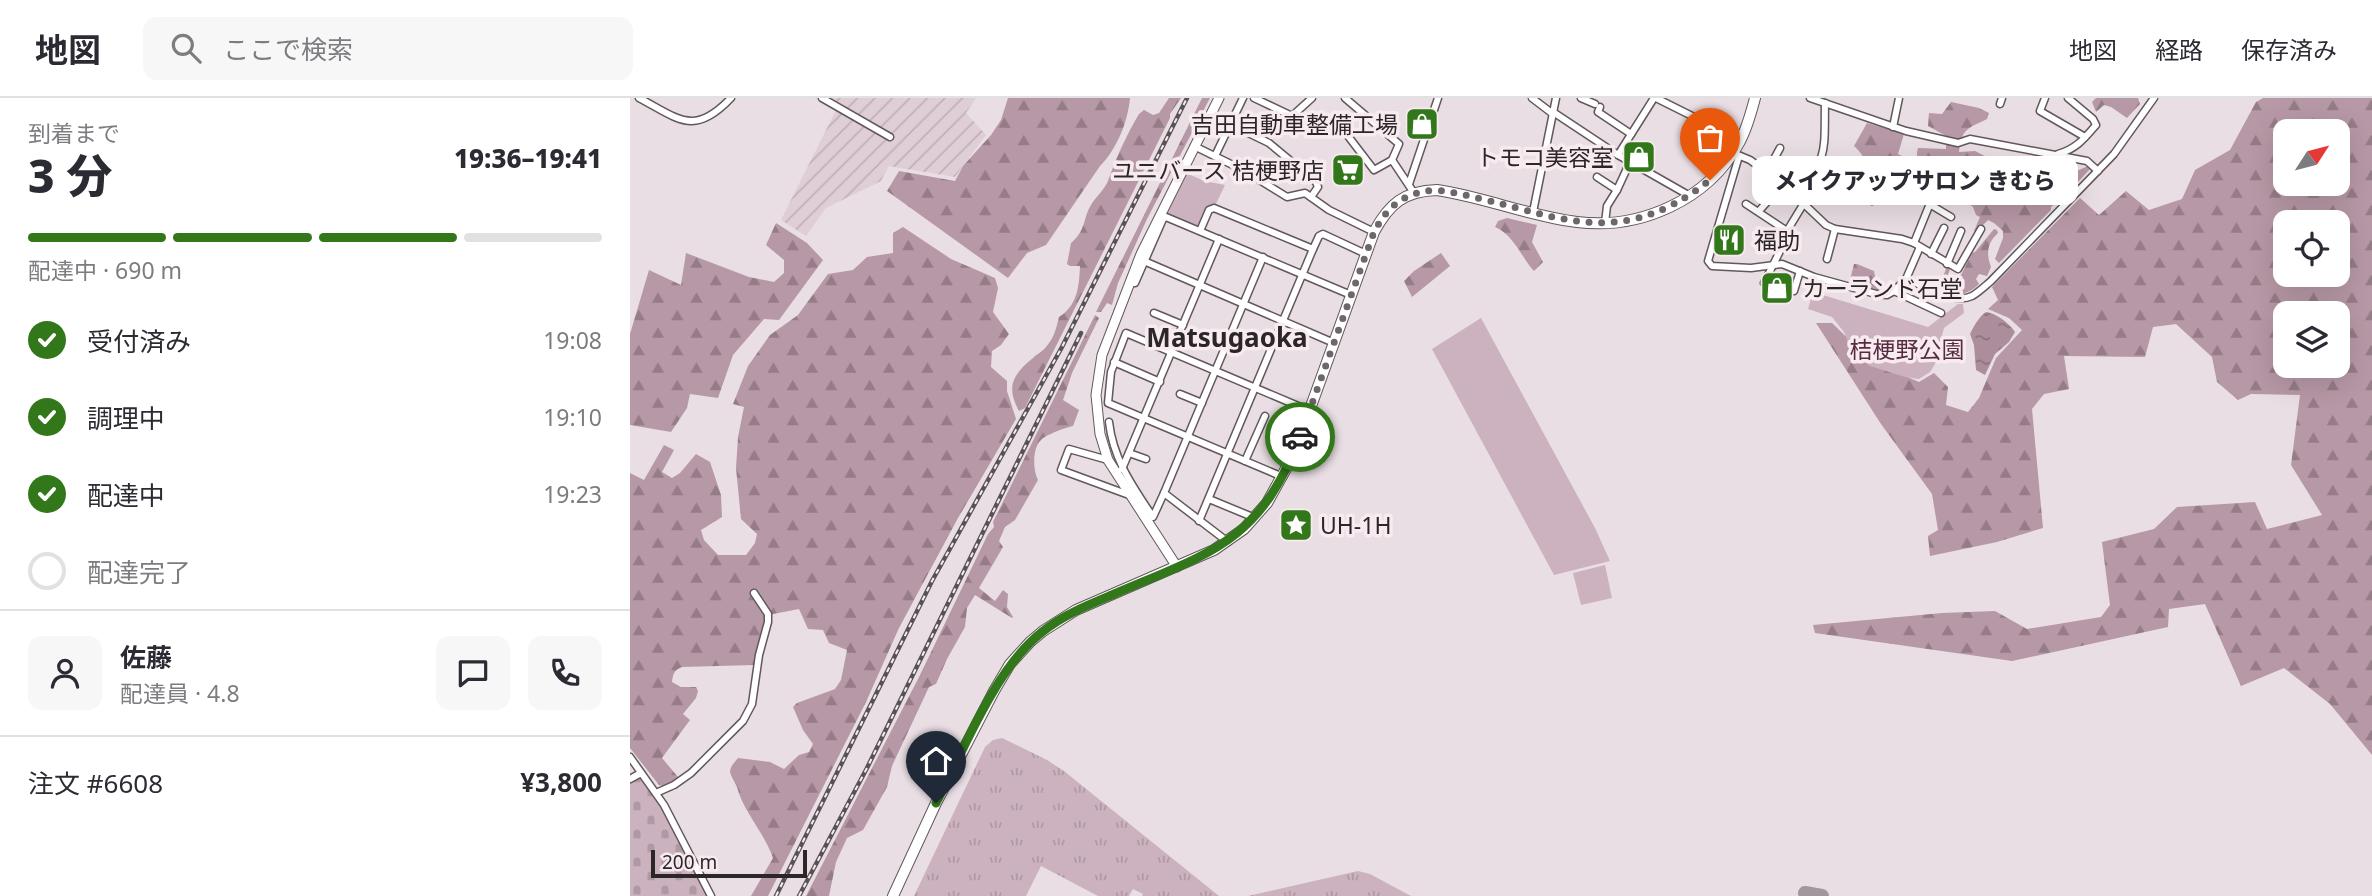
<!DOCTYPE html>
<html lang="ja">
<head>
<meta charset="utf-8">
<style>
	:root { --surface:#fff; --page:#f7f7f7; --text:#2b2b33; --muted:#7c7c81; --line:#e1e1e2; --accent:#32771a }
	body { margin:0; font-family:"Noto Sans","Noto Sans JP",sans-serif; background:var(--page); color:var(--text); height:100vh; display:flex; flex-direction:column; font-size:26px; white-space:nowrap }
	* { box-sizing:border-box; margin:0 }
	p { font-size:23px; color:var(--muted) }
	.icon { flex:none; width:38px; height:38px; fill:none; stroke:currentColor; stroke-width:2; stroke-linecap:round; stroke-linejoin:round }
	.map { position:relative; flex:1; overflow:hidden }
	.panel { display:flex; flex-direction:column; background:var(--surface); width:630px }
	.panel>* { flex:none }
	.needle { width:46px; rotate:54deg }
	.tools { position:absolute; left:1643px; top:21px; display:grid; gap:14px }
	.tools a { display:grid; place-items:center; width:77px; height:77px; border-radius:14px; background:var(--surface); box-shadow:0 7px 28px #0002; font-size:35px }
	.scale { position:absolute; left:21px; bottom:18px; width:156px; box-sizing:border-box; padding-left:7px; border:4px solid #2b2729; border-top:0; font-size:19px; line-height:24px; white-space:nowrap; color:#2b2729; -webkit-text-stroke:5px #f7ebf0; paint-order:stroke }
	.pin { position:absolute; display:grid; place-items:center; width:60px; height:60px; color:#fff; margin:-72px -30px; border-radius:50% 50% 50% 0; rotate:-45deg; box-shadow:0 0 7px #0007 }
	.pin .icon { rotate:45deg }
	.courier { position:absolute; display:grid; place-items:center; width:70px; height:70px; margin:-35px; border:5px solid #32771a; border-radius:50%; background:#fff; color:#222; box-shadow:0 2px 9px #0007 }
	.bubble { position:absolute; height:49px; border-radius:14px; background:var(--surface); box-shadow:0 7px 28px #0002; font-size:23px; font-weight:800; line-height:49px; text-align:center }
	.overview em { font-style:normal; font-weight:800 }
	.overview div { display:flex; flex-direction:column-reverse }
	.overview { display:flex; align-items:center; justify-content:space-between; height:119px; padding:0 28px }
	h1 { font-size:46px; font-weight:800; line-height:52px }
	.bar { display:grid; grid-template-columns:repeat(4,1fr); gap:10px 7px; align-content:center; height:84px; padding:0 28px }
	.bar i { height:9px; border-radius:5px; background:var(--line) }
	.bar .active { background:var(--accent) }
	.bar p { grid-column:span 4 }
	.line { display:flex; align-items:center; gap:18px; padding:0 28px; border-top:2px solid var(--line) }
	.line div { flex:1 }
	.round { display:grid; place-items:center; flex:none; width:74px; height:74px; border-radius:14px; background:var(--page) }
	ol { padding:0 28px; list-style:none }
	li { display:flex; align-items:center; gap:21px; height:77px }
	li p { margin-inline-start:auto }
	li .icon { padding:7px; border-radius:50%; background:var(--accent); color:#fff; stroke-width:4 }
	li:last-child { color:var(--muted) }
	li i { width:38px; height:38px; border:4px solid var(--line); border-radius:50% }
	header { display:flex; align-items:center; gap:42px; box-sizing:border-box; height:98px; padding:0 35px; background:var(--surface); border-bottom:2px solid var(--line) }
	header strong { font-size:33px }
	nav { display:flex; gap:38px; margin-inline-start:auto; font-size:24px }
	.search { width:490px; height:63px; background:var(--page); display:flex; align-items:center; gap:18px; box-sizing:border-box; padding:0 24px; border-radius:14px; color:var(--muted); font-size:26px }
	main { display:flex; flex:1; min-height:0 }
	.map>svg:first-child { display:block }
	.industrial { fill:url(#industrial-furrows) }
	.grass { fill:url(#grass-tufts) }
	.forest { fill:url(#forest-firs); fill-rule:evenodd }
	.cemetery { fill:url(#cemetery-stones) }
	.park { fill:#ccb2be }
	.water { fill:url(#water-ripples) }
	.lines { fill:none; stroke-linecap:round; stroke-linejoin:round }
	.taxiway { stroke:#a0989c; stroke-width:14 }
	.street-casing { stroke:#61575c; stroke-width:9 }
	.secondary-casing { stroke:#61575c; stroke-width:11 }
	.primary-casing { stroke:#61575c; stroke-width:12 }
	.street { stroke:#fff; stroke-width:6 }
	.secondary { stroke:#fff; stroke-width:9 }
	.primary { stroke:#fff; stroke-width:10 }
	.rail-casing { stroke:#585255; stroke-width:4.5 }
	.rail { stroke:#f7ebf0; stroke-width:2; stroke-dasharray:5; stroke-linecap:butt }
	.done { stroke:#6e676a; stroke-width:7; stroke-dasharray:0 12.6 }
	.route { stroke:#32771a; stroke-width:9 }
	.labels { text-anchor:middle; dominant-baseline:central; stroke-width:7; stroke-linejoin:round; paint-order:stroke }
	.poi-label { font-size:23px; fill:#2b2729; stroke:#f7ebf0; text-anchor:end }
	.park-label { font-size:23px; fill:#572c42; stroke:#f7ebf0 }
	.quarter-label { font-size:26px; font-weight:bold; fill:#2b2729; stroke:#f7ebf0 }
</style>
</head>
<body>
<header>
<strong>地図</strong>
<div class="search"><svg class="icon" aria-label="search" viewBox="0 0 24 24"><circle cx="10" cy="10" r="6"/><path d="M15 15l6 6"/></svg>ここで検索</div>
<nav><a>地図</a><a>経路</a><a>保存済み</a></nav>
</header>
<main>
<section class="panel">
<div class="overview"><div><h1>3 分</h1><p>到着まで</p></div><em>19:36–19:41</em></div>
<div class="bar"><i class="active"></i><i class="active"></i><i class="active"></i><i></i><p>配達中 · 690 m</p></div>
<ol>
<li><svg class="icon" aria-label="check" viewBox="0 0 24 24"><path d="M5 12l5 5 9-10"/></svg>受付済み<p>19:08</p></li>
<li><svg class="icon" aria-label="check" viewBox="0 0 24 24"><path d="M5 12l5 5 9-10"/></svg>調理中<p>19:10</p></li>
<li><svg class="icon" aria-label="check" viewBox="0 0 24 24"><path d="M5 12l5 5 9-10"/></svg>配達中<p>19:23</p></li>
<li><i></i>配達完了</li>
</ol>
<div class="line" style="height:126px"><a class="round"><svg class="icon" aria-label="person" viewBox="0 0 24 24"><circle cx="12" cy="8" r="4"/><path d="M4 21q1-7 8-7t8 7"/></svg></a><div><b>佐藤</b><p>配達員 · 4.8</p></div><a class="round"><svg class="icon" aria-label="chat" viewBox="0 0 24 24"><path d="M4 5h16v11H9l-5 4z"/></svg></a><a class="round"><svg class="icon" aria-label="phone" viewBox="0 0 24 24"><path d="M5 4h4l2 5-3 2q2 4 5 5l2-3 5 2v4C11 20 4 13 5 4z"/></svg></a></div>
<div class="line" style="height:91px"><div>注文 #6608</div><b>¥3,800</b></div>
</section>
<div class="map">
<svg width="1742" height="798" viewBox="0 0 1742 798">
	<defs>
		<pattern id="industrial-furrows" width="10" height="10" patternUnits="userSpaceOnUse" patternTransform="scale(1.75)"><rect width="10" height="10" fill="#dfced6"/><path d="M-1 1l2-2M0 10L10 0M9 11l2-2" fill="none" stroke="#c0b1b8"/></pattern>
		<pattern id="grass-tufts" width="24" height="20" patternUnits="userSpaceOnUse" patternTransform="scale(1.75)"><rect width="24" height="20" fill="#ccb2be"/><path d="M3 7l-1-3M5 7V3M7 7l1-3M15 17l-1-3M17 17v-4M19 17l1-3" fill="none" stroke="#af99a3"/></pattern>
		<pattern id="forest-firs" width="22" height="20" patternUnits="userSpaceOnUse" patternTransform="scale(1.75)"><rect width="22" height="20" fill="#b798a6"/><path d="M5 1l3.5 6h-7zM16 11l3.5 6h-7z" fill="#957c87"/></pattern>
		<pattern id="cemetery-stones" width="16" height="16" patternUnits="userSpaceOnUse" patternTransform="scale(1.75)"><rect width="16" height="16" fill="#ccb2be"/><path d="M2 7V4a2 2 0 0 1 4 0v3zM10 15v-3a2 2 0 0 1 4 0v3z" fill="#af99a3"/></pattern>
		<pattern id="water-ripples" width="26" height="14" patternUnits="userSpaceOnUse" patternTransform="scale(1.75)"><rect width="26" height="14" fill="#ab8d9b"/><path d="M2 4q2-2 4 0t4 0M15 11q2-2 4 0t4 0" fill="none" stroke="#8b737e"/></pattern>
	</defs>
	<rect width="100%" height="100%" fill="#e9dee3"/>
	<!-- industrial -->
	<polygon class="industrial" points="185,0 346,0 336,15 356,37 325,79 259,68 251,83 196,110 176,138 151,122 206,12"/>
	<!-- grass -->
	<g class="grass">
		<polygon points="372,640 417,662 434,673 589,798 512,798 513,796 503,791 499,798 468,798 411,768 396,798 284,798 355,649 363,642"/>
		<polygon points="728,773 740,776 781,798 618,798"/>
	</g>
	<!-- forest -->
	<g class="forest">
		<path d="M 378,0 L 500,0 C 498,23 487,51 470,68 L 416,147 L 397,155 L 378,180 L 257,93 L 269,73 L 325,83 L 333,68 L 361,37 L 371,22 Z"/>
		<path d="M 539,0 L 551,0 L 540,16 L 540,20 L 395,310 L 389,313 C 376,289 382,277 403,260 C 407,256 412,254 416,249 C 424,240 426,231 429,219 C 448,207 449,188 450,168 L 440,168 L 437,166 L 441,145 C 457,131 452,122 461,107 C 466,98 476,91 479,80 C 487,58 497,36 509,16 L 514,12 L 523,17 L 529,15 Z"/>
		<polygon points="572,0 580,0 517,121 488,185 482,207 477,205 471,214 466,214"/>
		<polygon points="1466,0 1508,0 1510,6 1497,20 1481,9 1474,7 1466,14 1462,4"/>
		<path d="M 1633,0 L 1742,0 L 1742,657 L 1700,606 L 1654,570 L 1611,588 L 1575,506 L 1539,511 L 1538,529 L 1382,563 L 1185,535 L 1183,527 L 1312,515 L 1365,513 L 1397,531 L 1471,519 L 1480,507 L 1472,444 L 1524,431 L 1547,409 L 1625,404 L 1637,431 L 1692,417 L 1661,367 L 1670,297 L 1621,296 L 1608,302 L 1587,284 L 1582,259 L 1546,226 L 1523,229 L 1515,259 L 1434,258 L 1439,291 L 1414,296 L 1402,311 L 1413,430 L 1367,444 L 1300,458 L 1298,438 L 1308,432 L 1302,396 L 1251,326 L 1186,225 L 1202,225 L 1242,264 L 1289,284 L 1304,275 L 1318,289 L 1316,307 L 1338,314 L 1349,300 L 1366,260 L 1392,232 L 1379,220 L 1358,211 L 1368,202 L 1362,189 L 1450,100 L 1469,117 L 1496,93 L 1519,112 L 1552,101 L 1565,72 L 1600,52 L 1626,4 ZM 1656,33 L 1708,33 L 1708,86 L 1656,86 ZM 1656,124 L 1708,124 L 1708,177 L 1656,177 ZM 1656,215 L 1708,215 L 1708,268 L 1656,268 Z"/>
		<path d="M 1321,4 L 1349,10 L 1359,15 L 1357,21 C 1338,31 1332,29 1329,54 L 1345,53 L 1380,71 L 1385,80 L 1393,72 L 1400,74 L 1402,81 L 1413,82 L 1424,79 L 1430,68 L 1449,72 L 1458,68 L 1460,71 L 1436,97 L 1421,109 L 1421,112 L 1369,165 L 1365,161 L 1373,140 L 1373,133 L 1364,125 L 1358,122 L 1346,134 L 1344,133 L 1350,119 L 1346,117 L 1343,109 L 1329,98 L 1331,86 L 1303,73 L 1294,72 C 1289,66 1285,58 1288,50 L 1316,51 L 1316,38 L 1298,28 L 1299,15 L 1312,16 Z"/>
		<path d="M 1237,25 L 1274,36 L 1268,56 L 1286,65 L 1285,70 C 1276,76 1248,73 1240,66 C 1234,61 1230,53 1224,48 Z"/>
		<path d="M 877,120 L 907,127 L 902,144 L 913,164 L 904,173 C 891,159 884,137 865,129 L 868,123 Z"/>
		<polygon points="146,125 177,145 193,162 149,222 134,221 103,257 88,300 60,296 57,310 41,334 0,327 0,236 19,172 51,187 56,155 119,179 144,184 154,175 154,162 136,147"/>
		<path d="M 273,129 L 321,161 L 365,180 L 368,190 L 363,214 L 379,236 L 371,247 L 362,253 L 361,269 L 377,283 L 377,293 L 386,321 L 328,420 L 269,530 L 236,604 L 138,798 L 121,798 L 143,760 C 134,734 114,715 107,689 C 105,684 101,679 100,674 C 100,668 105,664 108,660 L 140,664 L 154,671 L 169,657 L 179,654 L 183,646 L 173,632 L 163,609 L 167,605 L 205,591 L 211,582 L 217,552 L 199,545 L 193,532 L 178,531 L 169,511 L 138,517 L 124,567 L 52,569 C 44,572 43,576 42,584 L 51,589 L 66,589 L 68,593 L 66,600 L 53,616 L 60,622 L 32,660 L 48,679 L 46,682 L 33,688 L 29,687 L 0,650 L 0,375 L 14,382 L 34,347 L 44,352 L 32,374 L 42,380 L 50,375 L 66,356 L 80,364 L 91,397 L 92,419 L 71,432 L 74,442 L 88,457 L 116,457 L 125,445 L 127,436 L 111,421 L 106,370 L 108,339 L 114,309 L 103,306 L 118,268 L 140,237 L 168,217 L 198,176 L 223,172 L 237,159 L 263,155 L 263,135 Z"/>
		<path d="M 1364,131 L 1367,132 L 1368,135 C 1357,145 1356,156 1361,169 L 1357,178 L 1349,176 L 1346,181 L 1349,186 C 1336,199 1324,198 1308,190 L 1317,169 L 1320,171 L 1315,185 L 1320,187 L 1331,177 L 1342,155 L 1345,154 Z"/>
		<polygon points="811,155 820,168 782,199 774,183 784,173"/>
		<polygon points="1224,166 1227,166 1244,173 1246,183 1252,190 1259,188 1262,191 1253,196 1224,187 1220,182"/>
		<path d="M 465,217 L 469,220 L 442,275 L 433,302 L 449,312 L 443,328 C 437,329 415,337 411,342 C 402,350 403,373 408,382 L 385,422 L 375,429 L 369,443 L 373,449 L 349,490 L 365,503 L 373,492 L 378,496 L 377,509 L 383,519 L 382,520 L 345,497 L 337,510 L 335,529 L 317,561 L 306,586 L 299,589 L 262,668 L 257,689 L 233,732 L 217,740 L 206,764 L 199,798 L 176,798 L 289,579 L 358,436 L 364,429 L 363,424 Z"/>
	</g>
	<!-- cemetery -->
	<polygon class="cemetery" points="10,678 31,708 78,798 0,798 0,682"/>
	<!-- park -->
	<g class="park">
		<polygon points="554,74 574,83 595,87 585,108 579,108 569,130 534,117"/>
		<polygon points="1183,194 1298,229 1328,206 1333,206 1334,215 1314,230 1305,266 1300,274 1289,281 1275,279 1240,268 1220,249 1214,234 1202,219 1178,211"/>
		<polygon points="851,220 965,430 980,463 924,477 802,251"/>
		<polygon points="975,467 982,500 951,507 943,475"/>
	</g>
	<!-- water -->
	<path class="water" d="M 1356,214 C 1366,215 1379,225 1385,234 L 1379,244 L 1365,256 L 1355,277 L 1346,272 L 1344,247 L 1340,236 C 1344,228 1348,220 1356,214 Z"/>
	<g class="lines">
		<!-- taxiway -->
		<polyline class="taxiway" points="1175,795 1192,798"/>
		<defs>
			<g id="street">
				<path d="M 9,0 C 49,21 64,39 101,0"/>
				<polyline points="192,0 260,39"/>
				<polyline points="624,0 662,18 682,0"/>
				<polyline points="715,0 769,46 762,62 784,95"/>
				<polyline points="902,0 923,16"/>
				<polyline points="951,0 965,6"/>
				<polyline points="1026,0 1072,23"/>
				<polyline points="1180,0 1276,33 1328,45 1340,41 1457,63 1468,73"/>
				<polyline points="1415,0 1410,13 1455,39"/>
				<polyline points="1370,6 1372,0"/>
				<polyline points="970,9 968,14 1001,36"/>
				<polyline points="923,14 988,57 1060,98"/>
				<polyline points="600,26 639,45 686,84 688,89 681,99"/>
				<polyline points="1263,29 1269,0"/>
				<polyline points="718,38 744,72 762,62"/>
				<polyline points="564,48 615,73 657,99 675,95 699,112 744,134"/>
				<path d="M 1428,56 C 1446,51 1454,41 1466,27 L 1463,21 L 1438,0"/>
				<polyline points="988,57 1024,0"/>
				<polyline points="1108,57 1120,62 1153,86 1196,127 1205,131 1272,141 1284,145 1328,171 1351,131"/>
				<polyline points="585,58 613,0"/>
				<polyline points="1109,58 1078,163 1082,168 1121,170 1152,166 1184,179 1246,196 1257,197 1264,193 1311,215"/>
				<polyline points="1189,67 1203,77 1218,97 1242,103 1255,86 1282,97 1289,92 1292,84"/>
				<polyline points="1137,74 1150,50"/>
				<polyline points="967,79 987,92 1000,64"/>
				<polyline points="779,86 808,0"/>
				<path d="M 1167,97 C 1199,60 1194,51 1195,5"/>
				<polyline points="1116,106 1157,133"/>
				<polyline points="1129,113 1153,86"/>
				<polyline points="903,114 926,0"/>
				<polyline points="975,125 977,108 987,92"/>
				<polyline points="570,133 579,112 584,110 683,151 689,138 693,136 736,156"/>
				<polyline points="1131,139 1151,151"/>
				<polyline points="1284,145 1299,108 1301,107 1321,119"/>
				<polyline points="1301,156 1314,130"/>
				<polyline points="1197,161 1205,131"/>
				<polyline points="514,163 704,245"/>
				<polyline points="1317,166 1331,133"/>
				<polyline points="1276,181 1290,149"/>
				<polyline points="500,184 505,185 533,121 536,119 721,197"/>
				<polyline points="1134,185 1154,145 1157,133 1174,105"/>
				<polyline points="1164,193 1170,173"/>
				<path d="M 1264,193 L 1276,181 C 1294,187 1323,207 1342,198 C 1349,194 1355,188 1361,183 L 1484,56 L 1524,0"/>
				<polyline points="524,215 553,227"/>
				<polyline points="484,264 530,284"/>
				<polyline points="550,296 572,305"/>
				<path d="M 479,324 C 483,361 503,389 523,419 L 534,395"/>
				<polyline points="499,355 516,361"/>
				<polyline points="478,362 439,351 431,372 499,397"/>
				<polyline points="615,363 635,318"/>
				<polyline points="492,371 589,141"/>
				<polyline points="653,379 478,305 481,274 496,235 680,313"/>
				<polyline points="579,401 625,420"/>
				<polyline points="569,423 683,151"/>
				<polyline points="598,444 534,395 633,159"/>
				<polyline points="0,659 34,707 81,798"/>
				<polyline points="0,681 11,675"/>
				<polyline points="26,695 44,687 61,675 113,623 122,606 129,557 138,524 138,516 124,495"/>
			</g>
			<polyline id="secondary" points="547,469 478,362 470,336 466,297 472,257 511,156 589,0"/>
			<path id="primary" d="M 263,798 L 306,705 L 364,593 L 380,566 L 400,544 L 413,533 L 446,512 L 584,452 L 614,431 L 637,405 L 663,358 L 744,134 C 759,106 774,93 807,92 C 854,99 899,118 947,124 C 1010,132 1078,102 1109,45 C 1117,31 1121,15 1125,0"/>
		</defs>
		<!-- street casing -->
		<use href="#street" class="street-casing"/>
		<!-- secondary casing -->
		<use href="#secondary" class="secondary-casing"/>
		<!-- primary casing -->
		<use href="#primary" class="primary-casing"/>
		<!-- street -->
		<use href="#street" class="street"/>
		<!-- secondary -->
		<use href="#secondary" class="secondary"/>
		<!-- primary -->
		<use href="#primary" class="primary"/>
		<defs>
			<g id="rail">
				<polyline points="146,798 302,483 432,249 557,0"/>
				<polyline points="169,798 237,670 451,235"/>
			</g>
		</defs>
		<!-- rail casing -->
		<use href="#rail" class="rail-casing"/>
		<!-- rail -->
		<use href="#rail" class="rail"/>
	</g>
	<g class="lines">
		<!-- done -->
		<path class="done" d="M 670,339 L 744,134 C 759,106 775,94 807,92 C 915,108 979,162 1080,82"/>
		<!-- route -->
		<path class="route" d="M 306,705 C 334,651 365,571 412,534 C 433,517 458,507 482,497 C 579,455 629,446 670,339"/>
	</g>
	<!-- icons -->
	<defs>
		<symbol id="shop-square" viewBox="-11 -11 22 22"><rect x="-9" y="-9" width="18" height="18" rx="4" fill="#32771a" stroke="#f7ebf0"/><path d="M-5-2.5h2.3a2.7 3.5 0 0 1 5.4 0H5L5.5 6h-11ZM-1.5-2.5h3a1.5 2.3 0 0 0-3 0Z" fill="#fff"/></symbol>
		<symbol id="supermarket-square" viewBox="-11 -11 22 22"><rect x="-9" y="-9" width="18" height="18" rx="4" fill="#32771a" stroke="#f7ebf0"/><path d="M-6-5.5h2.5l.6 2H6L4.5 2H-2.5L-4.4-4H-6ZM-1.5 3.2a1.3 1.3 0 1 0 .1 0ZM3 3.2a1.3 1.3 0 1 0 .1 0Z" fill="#fff"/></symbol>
		<symbol id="restaurant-square" viewBox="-11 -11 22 22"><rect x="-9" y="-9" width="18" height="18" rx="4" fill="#32771a" stroke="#f7ebf0"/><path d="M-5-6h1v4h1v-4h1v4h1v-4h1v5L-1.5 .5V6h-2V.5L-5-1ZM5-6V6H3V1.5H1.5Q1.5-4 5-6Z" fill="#fff"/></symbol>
		<symbol id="sight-square" viewBox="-11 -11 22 22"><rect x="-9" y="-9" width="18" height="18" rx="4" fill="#32771a" stroke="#f7ebf0"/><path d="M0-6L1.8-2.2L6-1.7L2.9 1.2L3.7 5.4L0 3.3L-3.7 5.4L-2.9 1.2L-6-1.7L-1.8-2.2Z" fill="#fff"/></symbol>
	</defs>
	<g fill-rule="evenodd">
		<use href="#shop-square" x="773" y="7" width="38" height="38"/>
		<use href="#shop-square" x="990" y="40" width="38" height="38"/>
		<use href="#supermarket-square" x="699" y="53" width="38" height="38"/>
		<use href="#restaurant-square" x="1080" y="123" width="38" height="38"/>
		<use href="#shop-square" x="1128" y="171" width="38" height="38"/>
		<use href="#sight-square" x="647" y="408" width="38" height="38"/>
	</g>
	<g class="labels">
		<!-- poi labels -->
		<g class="poi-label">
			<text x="768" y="26">吉田自動車整備工場</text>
			<text x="984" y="59">トモコ美容室</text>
			<text x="694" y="72">ユニバース 桔梗野店</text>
			<text x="1124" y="142" text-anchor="start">福助</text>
			<text x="1172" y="190" text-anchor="start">カーランド石堂</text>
			<text x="690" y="427" text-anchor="start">UH-1H</text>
		</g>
		<!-- park labels -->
		<g class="park-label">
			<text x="1277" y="251">桔梗野公園</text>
		</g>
		<!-- quarter labels -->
		<g class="quarter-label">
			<text x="597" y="239">Matsugaoka</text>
		</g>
	</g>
</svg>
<div class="tools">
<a><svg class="needle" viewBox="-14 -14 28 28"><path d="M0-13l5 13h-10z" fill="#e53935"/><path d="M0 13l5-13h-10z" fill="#7c7c81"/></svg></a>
<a><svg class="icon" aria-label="locate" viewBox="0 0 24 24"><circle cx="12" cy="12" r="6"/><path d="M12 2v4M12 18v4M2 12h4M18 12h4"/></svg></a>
<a><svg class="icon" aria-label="layers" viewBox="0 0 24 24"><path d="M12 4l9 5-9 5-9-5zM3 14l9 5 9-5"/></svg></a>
</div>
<div class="scale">200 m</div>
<div class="pin" style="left:1080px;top:82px;background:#ea580c"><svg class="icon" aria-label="bag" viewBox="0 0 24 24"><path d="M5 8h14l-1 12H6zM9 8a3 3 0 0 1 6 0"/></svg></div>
<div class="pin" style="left:306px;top:705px;background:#1f2937"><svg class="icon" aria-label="home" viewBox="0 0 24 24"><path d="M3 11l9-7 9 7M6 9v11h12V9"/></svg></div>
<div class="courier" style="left:670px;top:339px"><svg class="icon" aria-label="car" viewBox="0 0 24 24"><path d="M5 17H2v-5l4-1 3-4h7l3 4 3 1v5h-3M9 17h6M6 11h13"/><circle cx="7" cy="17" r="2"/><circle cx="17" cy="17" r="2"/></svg></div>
<div class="bubble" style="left:1122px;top:58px;width:326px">メイクアップサロン きむら</div>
</div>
</main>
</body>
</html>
